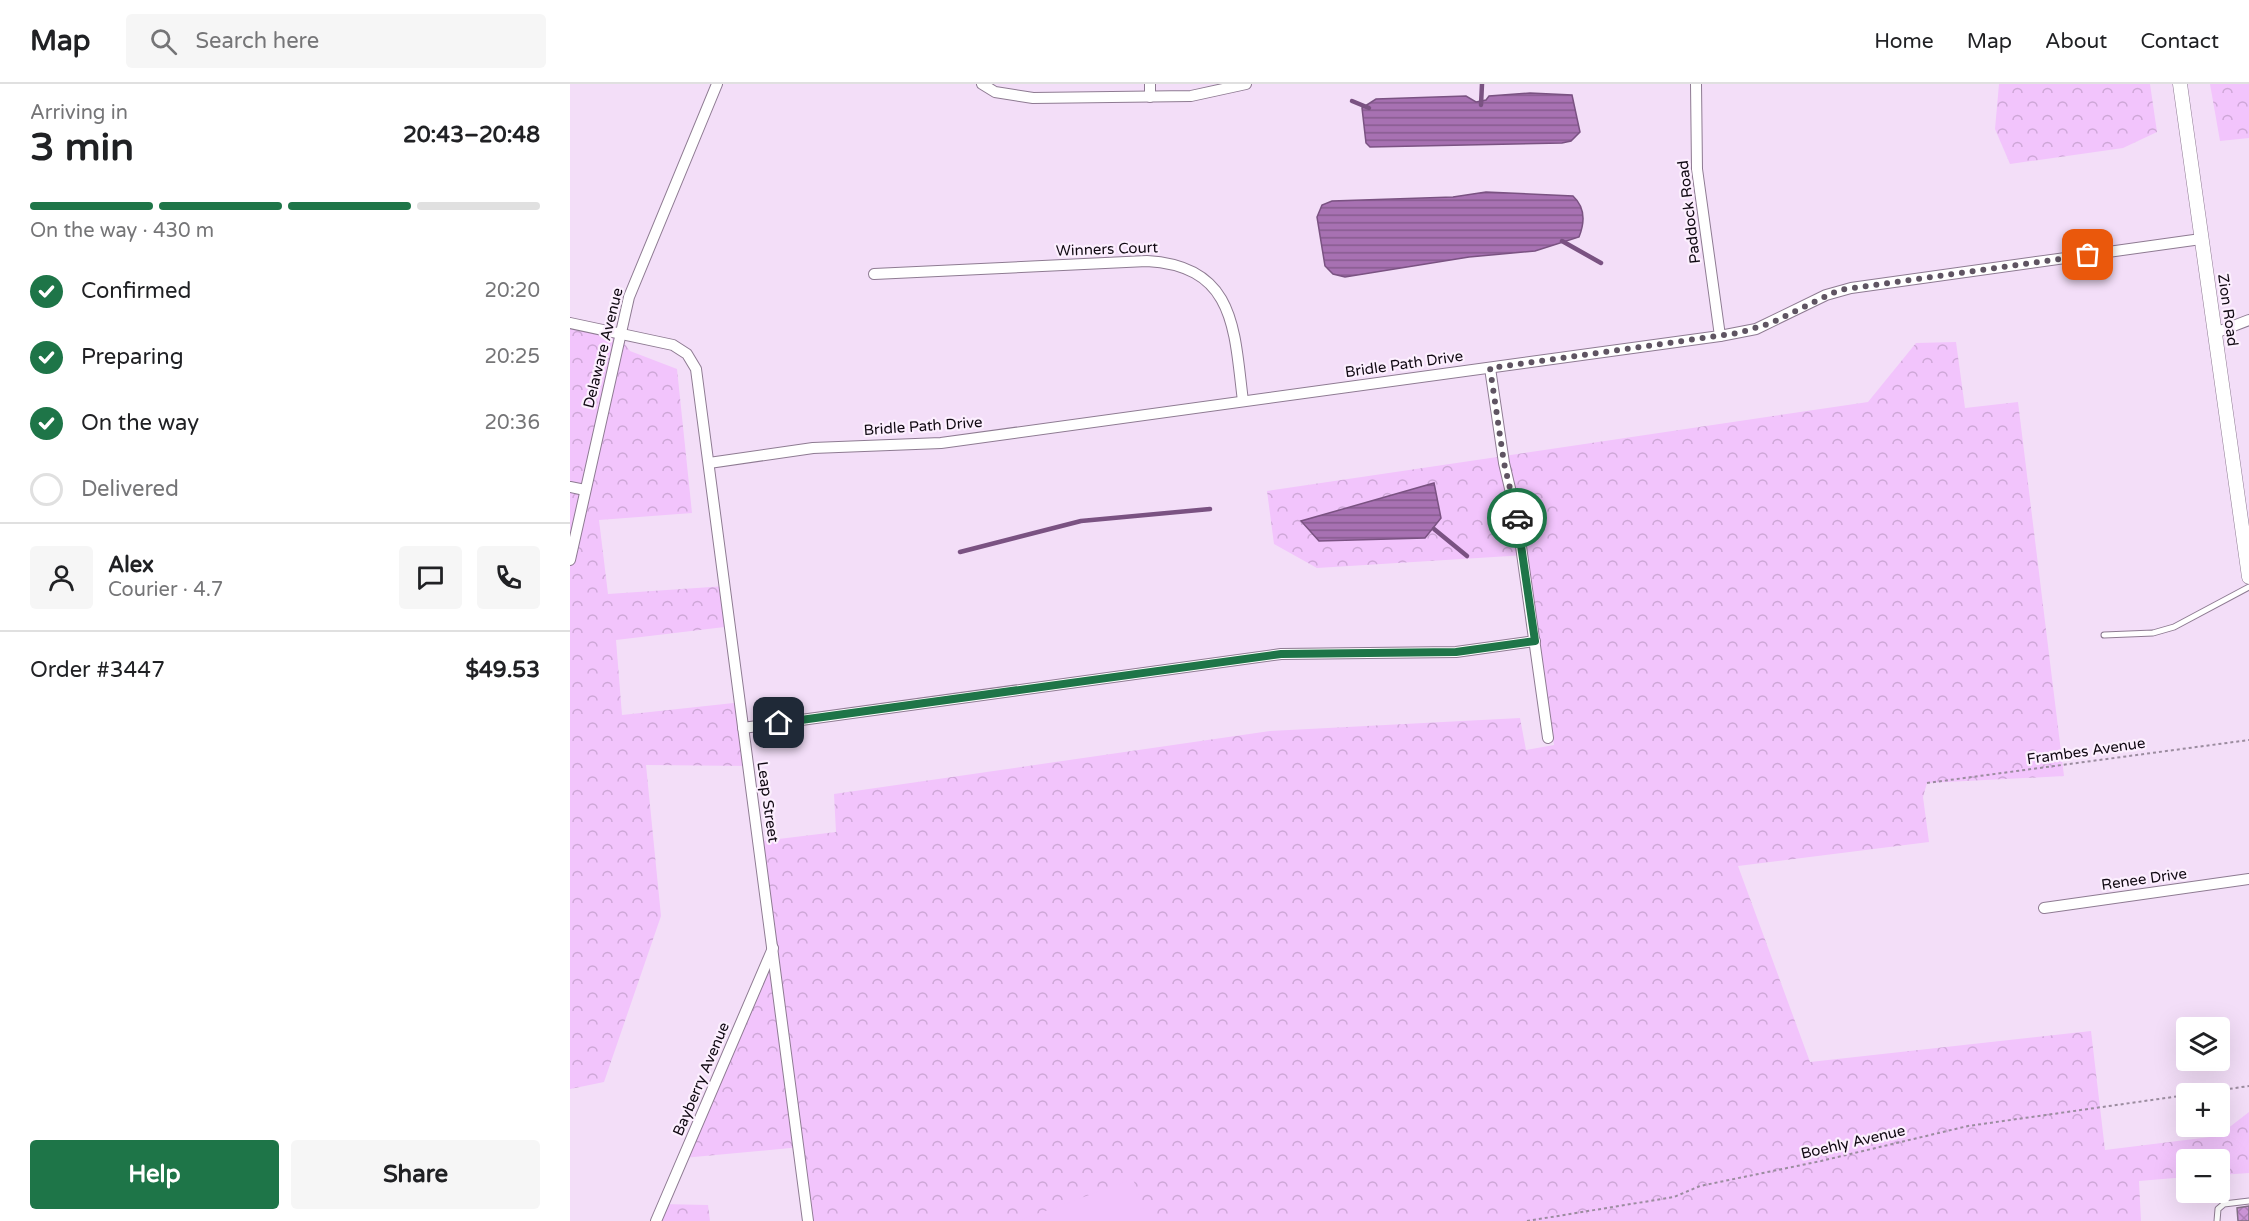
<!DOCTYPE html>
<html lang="en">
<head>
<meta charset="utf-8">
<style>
	:root { --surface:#fff; --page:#f6f6f6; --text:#202124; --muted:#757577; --line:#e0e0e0; --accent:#1e7548 }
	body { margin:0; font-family:"Varela Round",sans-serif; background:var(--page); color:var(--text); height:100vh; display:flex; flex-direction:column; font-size:22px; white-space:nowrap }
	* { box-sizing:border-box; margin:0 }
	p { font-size:20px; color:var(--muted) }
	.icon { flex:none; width:33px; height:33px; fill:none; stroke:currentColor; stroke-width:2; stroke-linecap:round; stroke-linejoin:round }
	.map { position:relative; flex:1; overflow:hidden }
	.drawer { display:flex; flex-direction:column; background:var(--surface); width:570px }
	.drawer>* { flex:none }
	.tools { position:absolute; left:1606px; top:933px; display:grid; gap:12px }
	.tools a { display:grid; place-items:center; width:54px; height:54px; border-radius:6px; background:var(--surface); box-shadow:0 6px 24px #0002; font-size:30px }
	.pin { position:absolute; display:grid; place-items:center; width:51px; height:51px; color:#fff; margin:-26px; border-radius:12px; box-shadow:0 3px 9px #0006 }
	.courier { position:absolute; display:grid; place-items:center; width:60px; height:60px; margin:-30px; border:4px solid #1e7548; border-radius:50%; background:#fff; color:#222; box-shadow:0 2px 8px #0007 }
	.summary em { font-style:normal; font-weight:800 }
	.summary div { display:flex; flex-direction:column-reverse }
	.summary { display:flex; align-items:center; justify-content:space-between; height:102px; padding:0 30px }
	h1 { font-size:39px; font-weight:800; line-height:45px }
	.bar { display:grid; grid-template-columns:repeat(4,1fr); gap:9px 6px; align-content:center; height:72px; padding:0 30px }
	.bar i { height:8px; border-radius:4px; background:var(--line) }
	.bar .current { background:var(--accent) }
	.bar p { grid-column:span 4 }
	.line { display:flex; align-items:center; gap:15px; padding:0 30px; border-top:2px solid var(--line) }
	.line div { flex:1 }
	.round { display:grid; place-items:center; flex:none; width:63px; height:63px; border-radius:6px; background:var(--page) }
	ol { padding:0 30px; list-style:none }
	li { display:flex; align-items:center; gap:18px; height:66px }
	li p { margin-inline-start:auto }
	li .icon { padding:6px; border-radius:50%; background:var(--accent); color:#fff; stroke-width:4 }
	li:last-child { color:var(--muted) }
	li i { width:33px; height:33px; border:3px solid var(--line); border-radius:50% }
	.primary-button { display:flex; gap:12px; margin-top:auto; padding:12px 30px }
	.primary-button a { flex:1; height:69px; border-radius:6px; background:var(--accent); color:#fff; font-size:24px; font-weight:800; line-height:69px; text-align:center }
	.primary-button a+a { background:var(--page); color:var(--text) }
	header { display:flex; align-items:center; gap:36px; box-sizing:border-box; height:84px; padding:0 30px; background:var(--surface); border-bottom:2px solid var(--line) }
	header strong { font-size:28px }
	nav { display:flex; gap:33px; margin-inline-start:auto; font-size:21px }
	.search { width:420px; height:54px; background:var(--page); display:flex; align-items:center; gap:15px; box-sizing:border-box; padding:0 21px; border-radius:6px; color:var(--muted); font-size:22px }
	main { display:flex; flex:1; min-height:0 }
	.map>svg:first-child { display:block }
	.forest { fill:url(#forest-crowns) }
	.park { fill:#f2c4fc }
	.water { fill:url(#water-rules); stroke:#7a5282; stroke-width:1.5 }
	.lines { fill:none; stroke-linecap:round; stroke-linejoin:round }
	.stream { stroke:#7a5282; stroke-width:4.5 }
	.building { fill:url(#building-cross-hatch); stroke:#837087; stroke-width:1.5 }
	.service-casing { stroke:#8e7b92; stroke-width:7 }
	.minor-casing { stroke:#8e7b92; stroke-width:12 }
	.tertiary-casing { stroke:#8e7b92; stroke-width:15 }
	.path { stroke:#9b8c9f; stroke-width:2; stroke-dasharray:3 3; stroke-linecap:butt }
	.service { stroke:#fff; stroke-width:5 }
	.minor { stroke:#fff; stroke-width:10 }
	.tertiary { stroke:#fff; stroke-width:14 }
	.done { stroke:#5f5462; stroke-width:6; stroke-dasharray:0 10.8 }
	.route { stroke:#1e7548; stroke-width:8 }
	.labels { text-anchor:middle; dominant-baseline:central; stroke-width:4.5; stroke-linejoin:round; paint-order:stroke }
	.street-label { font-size:15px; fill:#100912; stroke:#fceffe }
</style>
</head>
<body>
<header>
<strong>Map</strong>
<div class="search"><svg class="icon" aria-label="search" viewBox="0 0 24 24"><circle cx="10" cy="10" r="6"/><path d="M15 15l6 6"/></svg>Search here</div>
<nav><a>Home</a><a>Map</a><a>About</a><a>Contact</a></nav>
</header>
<main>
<section class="drawer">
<div class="summary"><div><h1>3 min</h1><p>Arriving in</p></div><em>20:43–20:48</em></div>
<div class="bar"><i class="current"></i><i class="current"></i><i class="current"></i><i></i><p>On the way · 430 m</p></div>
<ol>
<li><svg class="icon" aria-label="check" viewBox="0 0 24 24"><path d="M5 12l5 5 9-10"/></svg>Confirmed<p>20:20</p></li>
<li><svg class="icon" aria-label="check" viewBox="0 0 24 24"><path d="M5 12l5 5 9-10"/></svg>Preparing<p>20:25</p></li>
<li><svg class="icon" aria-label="check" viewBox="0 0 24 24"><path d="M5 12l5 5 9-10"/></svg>On the way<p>20:36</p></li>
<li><i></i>Delivered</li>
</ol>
<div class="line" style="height:108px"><a class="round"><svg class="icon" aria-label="person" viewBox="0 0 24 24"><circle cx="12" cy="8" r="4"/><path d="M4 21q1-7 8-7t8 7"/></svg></a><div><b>Alex</b><p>Courier · 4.7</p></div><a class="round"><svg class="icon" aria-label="chat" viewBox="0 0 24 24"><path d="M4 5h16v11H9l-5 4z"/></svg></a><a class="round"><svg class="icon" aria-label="phone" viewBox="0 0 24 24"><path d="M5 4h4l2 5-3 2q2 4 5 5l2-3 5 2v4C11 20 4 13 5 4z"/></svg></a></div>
<div class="line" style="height:78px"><div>Order #3447</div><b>$49.53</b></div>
<div class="primary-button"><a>Help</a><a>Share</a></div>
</section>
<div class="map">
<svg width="1679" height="1137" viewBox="0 0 1679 1137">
	<defs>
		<pattern id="forest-crowns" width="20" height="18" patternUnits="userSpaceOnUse" patternTransform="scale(1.5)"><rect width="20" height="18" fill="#f2c4fc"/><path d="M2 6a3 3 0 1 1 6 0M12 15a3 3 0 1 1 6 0" fill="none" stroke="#cea7d7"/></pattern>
		<pattern id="water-rules" width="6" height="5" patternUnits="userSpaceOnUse" patternTransform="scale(1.5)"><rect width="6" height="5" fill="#a771b2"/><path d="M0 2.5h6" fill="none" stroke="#875b8f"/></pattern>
		<pattern id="building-cross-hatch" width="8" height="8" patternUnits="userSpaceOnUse" patternTransform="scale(1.5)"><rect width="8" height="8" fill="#cb94d6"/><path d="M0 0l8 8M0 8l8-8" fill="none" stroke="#ad7eb7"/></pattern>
	</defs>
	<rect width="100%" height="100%" fill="#f3def8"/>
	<!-- forest -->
	<g class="forest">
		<polygon points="1429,0 1580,0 1587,48 1553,64 1440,80 1425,45"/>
		<polygon points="1640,0 1679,0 1679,54 1650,57"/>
		<polygon points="0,241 49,252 60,267 107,285 122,429 29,436 38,510 156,502 163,542 46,556 52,631 173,618 181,682 76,681 91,832 34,998 0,1005"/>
		<polygon points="1386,258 1395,324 1448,318 1494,692 1357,699 1353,713 1359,758 1168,782 1240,978 1521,947 1535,1066 1648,1052 1679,1028 1679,1089 1650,1091 1650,1076 1617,1076 1617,1093 1569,1097 1571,1137 241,1137 231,1063 113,1074 205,857 192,757 266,748 264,710 700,647 950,634 956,666 984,661 956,471 747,484 704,460 697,407 1298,318 1346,259"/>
		<polygon points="91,1120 138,1121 140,1137 87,1137"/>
	</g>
	<!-- park -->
	<polygon class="park" points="563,1095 578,1137 448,1137"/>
	<!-- water -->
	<g class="water">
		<polygon points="960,9 1002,11 1010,48 1001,57 992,59 800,63 796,59 792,24 806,15 896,12 906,18 916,16 919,12"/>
		<path d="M 916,108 L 1003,112 C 1015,123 1015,138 1009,153 L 965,167 L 899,173 L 775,193 L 763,190 L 755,182 L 747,133 L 752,121 L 762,117 L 883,113 Z"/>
		<polygon points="864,399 871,434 855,454 749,457 731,437"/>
	</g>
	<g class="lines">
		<!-- stream -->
		<g class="stream">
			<polyline points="782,17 799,24"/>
			<polyline points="911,21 912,0"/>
			<polyline points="992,157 1031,179"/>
			<polyline points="864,445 897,472"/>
			<polyline points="390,468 511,437 640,425"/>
		</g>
	</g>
	<!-- building -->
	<polygon class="building" points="1679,1122 1679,1137 1668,1137 1667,1124"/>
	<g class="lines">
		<defs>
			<g id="service">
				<polyline points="1534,551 1583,549 1604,543 1679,503"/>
				<polyline points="1647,1137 1648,1125 1654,1120 1679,1117"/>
			</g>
			<g id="minor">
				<polyline points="412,0 425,8 463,14 621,12 676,0"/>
				<polyline points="1126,0 1127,85 1150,252"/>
				<polyline points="580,13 580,0"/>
				<path d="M 304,190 L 577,177 C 666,182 664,246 673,317"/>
				<polyline points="0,239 103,261 117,270 126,285 238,1137"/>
				<polyline points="1645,249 1679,236"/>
				<polyline points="920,284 934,379 947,434 978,654"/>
				<polyline points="139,379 243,364 371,359 1150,252 1186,245 1256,211 1281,204 1631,155"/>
				<polyline points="0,403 15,406"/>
				<polyline points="0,476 59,213 147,0"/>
				<polyline points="173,644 711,570 886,568 965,557"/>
				<polyline points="1474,824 1679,795"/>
				<polyline points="86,1137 203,864"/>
			</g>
			<polyline id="tertiary" points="1610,0 1679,493"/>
		</defs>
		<!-- service casing -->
		<use href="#service" class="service-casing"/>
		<!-- minor casing -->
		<use href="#minor" class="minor-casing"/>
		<!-- tertiary casing -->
		<use href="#tertiary" class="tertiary-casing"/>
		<!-- path -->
		<g class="path">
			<polyline points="1357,699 1679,656"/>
			<polyline points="1624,1010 1679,1002"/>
			<polyline points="957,1137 1104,1113 1130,1102 1251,1077 1398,1042 1617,1011"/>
		</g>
		<!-- service -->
		<use href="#service" class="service"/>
		<!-- minor -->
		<use href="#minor" class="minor"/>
		<!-- tertiary -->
		<use href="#tertiary" class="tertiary"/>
	</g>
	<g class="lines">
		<!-- done -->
		<polyline class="done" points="947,434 934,379 920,284 1169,249 1201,239 1269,206 1518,171"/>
		<!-- route -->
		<polyline class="route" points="209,639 711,570 886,568 965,557 947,434"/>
	</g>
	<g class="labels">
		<!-- street labels -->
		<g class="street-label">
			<text transform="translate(1119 128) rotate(-97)">Paddock Road</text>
			<text transform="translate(537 165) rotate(-2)">Winners Court</text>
			<text transform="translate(1658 226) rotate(82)">Zion Road</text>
			<text transform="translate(33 264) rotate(-76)">Delaware Avenue</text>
			<text transform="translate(834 280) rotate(-8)">Bridle Path Drive</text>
			<text transform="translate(353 342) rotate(-4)">Bridle Path Drive</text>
			<text transform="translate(1516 667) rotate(-8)">Frambes Avenue</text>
			<text transform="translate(198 718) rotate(82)">Leap Street</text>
			<text transform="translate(1574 795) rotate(-8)">Renee Drive</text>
			<text transform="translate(131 995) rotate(-67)">Bayberry Avenue</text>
			<text transform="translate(1283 1058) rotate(-13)">Boehly Avenue</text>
		</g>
	</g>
</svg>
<div class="tools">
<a><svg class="icon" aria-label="layers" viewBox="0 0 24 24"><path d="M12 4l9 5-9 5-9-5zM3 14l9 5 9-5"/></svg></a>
<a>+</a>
<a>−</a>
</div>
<div class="pin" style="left:1518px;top:171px;background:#ea580c"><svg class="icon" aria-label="bag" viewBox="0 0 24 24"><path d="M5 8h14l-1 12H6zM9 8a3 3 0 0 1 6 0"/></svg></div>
<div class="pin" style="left:209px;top:639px;background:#1f2937"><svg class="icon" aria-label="home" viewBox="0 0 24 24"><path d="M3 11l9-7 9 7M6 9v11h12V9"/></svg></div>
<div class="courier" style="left:947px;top:434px"><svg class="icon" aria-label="car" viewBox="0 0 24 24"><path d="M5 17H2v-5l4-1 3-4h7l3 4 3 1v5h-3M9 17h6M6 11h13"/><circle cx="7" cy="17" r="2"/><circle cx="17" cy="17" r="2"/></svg></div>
</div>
</main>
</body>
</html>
